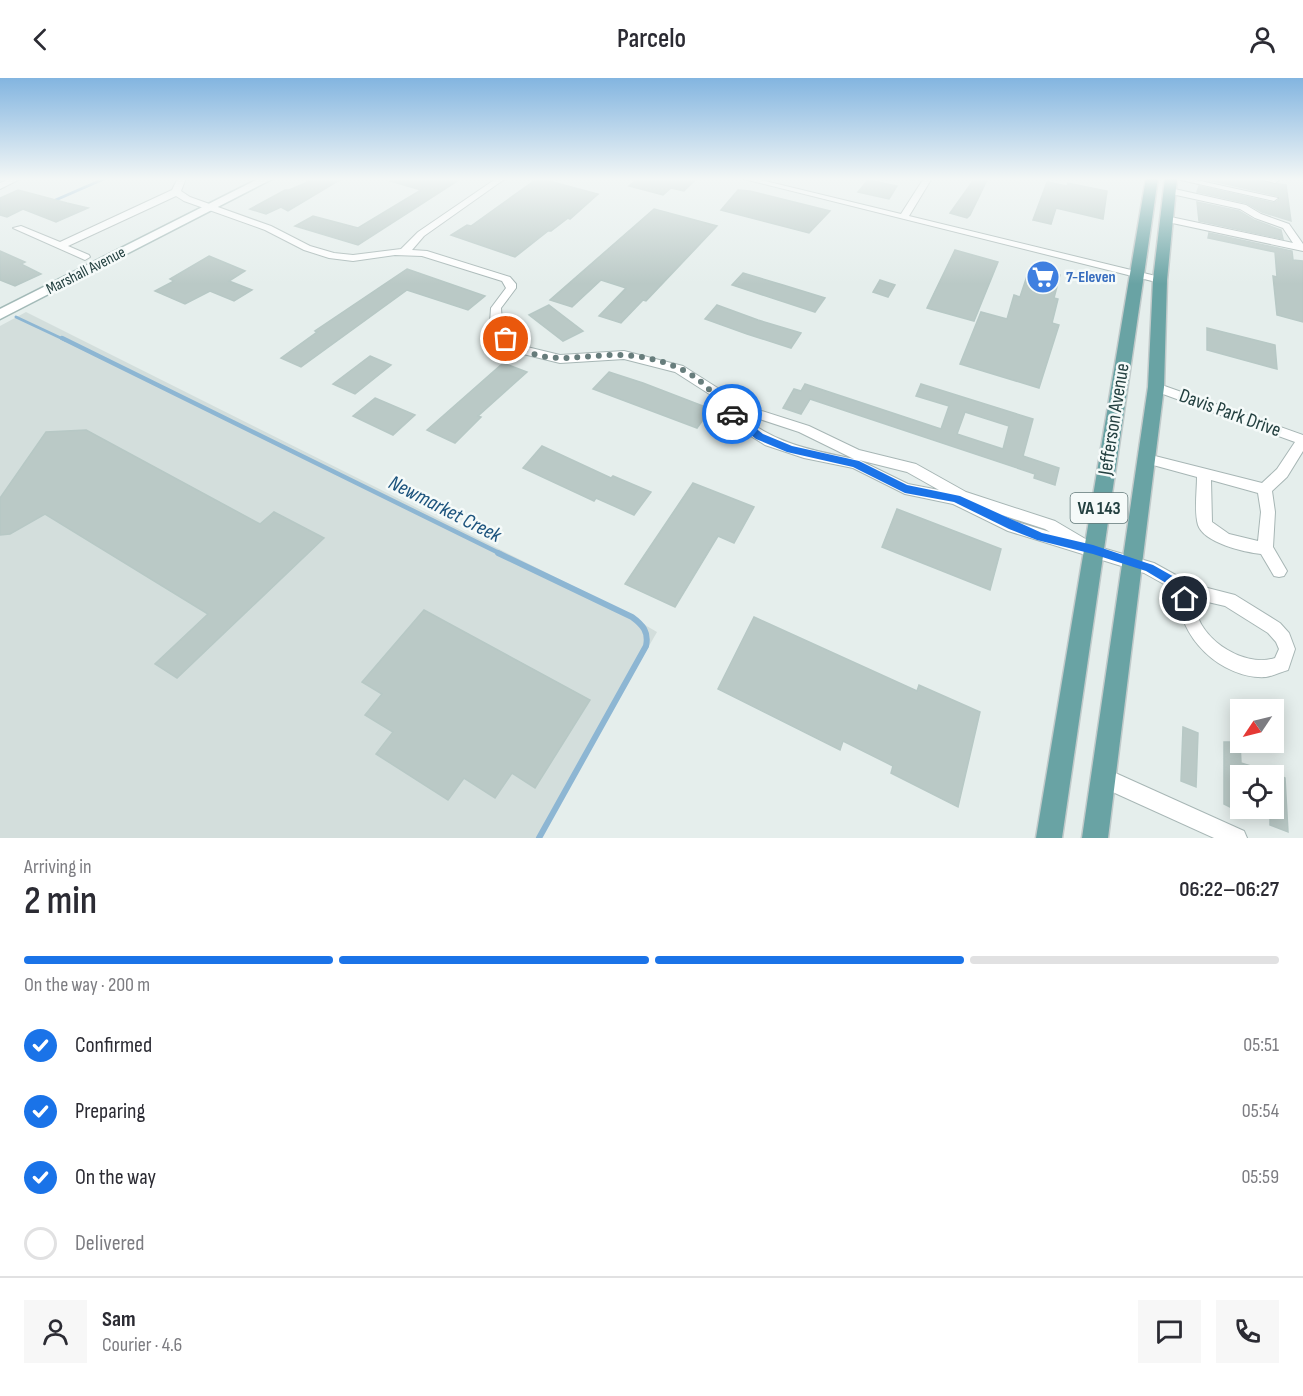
<!DOCTYPE html>
<html lang="en">
<head>
<meta charset="utf-8">
<style>
	:root { --surface:#fff; --page:#f7f7f7; --text:#2b2b33; --muted:#7c7c81; --line:#e1e1e2; --accent:#1a73e8 }
	body { margin:0; font-family:"Sofia Sans Condensed",sans-serif; background:var(--page); color:var(--text); height:100vh; display:flex; flex-direction:column; font-size:22px; white-space:nowrap }
	* { box-sizing:border-box; margin:0 }
	p { font-size:20px; color:var(--muted) }
	.icon { flex:none; width:33px; height:33px; fill:none; stroke:currentColor; stroke-width:2; stroke-linecap:round; stroke-linejoin:round }
	.map { position:relative; height:760px; overflow:hidden }
	.sheet { display:flex; flex-direction:column; background:var(--surface); flex:1 }
	.sheet>* { flex:none }
	.needle { width:39px; rotate:235deg }
	.controls { position:absolute; left:1230px; top:621px; display:grid; gap:12px }
	.controls a { display:grid; place-items:center; width:54px; height:54px; border-radius:0px; background:var(--surface); box-shadow:0 3px 15px #0003; font-size:30px }
	.pin { position:absolute; display:grid; place-items:center; width:51px; height:51px; color:#fff; margin:-26px; border:3px solid #fff; border-radius:50%; box-shadow:0 2px 6px #0007 }
	.courier { position:absolute; display:grid; place-items:center; width:60px; height:60px; margin:-30px; border:4px solid #1a73e8; border-radius:50%; background:#fff; color:#222; box-shadow:0 2px 8px #0007 }
	.headline em { font-style:normal; font-weight:600 }
	.headline div { display:flex; flex-direction:column-reverse }
	.headline { display:flex; align-items:center; justify-content:space-between; height:102px; padding:0 24px }
	h1 { font-size:39px; font-weight:600; line-height:45px }
	.bar { display:grid; grid-template-columns:repeat(4,1fr); gap:9px 6px; align-content:center; height:72px; padding:0 24px }
	.bar i { height:8px; border-radius:4px; background:var(--line) }
	.bar .selected { background:var(--accent) }
	.bar p { grid-column:span 4 }
	.line { display:flex; align-items:center; gap:15px; padding:0 24px; border-top:2px solid var(--line) }
	.line div { flex:1 }
	.round { display:grid; place-items:center; flex:none; width:63px; height:63px; border-radius:0px; background:var(--page) }
	ol { padding:0 24px; list-style:none }
	li { display:flex; align-items:center; gap:18px; height:66px }
	li p { margin-inline-start:auto }
	li .icon { padding:6px; border-radius:50%; background:var(--accent); color:#fff; stroke-width:4 }
	li:last-child { color:var(--muted) }
	li i { width:33px; height:33px; border:3px solid var(--line); border-radius:50% }
	header { display:flex; justify-content:space-between; align-items:center; height:78px; padding:0 24px; background:var(--surface); font-size:27px; font-weight:600 }
	.map>svg:first-child { display:block }
	.built { fill:#d3dedc }
	.lines { fill:none; stroke-linecap:round; stroke-linejoin:round }
	.stream-far2 { stroke:#8db6d3; stroke-width:3 }
	.stream-far1 { stroke:#8db6d3; stroke-width:4.5 }
	.stream { stroke:#8db6d3; stroke-width:6 }
	.building { fill:#bac9c6; stroke:#b7c8c5; stroke-width:1.5; fill-rule:evenodd }
	.street-casing { stroke:#a7b6b5; stroke-width:2 }
	.secondary-casing { stroke:#a3bab8; stroke-width:3 }
	.primary-casing { stroke:#c1caca; stroke-width:3 }
	.street { fill:#fff; fill-rule:evenodd }
	.secondary { fill:#fff; fill-rule:evenodd }
	.primary { fill:#69a3a4; fill-rule:evenodd }
	.route { fill:#1a73e8 }
	.done { stroke:#677d7c; stroke-width:6; stroke-dasharray:0 10.8 }
	.labels { text-anchor:middle; dominant-baseline:central; stroke-width:5; stroke-linejoin:round; paint-order:stroke }
	.far-street-label { font-size:16px; fill:#234040; stroke:#f5faf9 }
	.far-shop-label { font-size:16px; font-weight:bold; fill:#366cbe; stroke:#f5faf9; text-anchor:start }
	.shield { fill:#f5faf9; stroke:#627878; stroke-width:1.5 }
	.shield-label { font-size:18px; font-weight:bold; fill:#234040 }
	.street-label { font-size:20px; fill:#234040; stroke:#f5faf9 }
	.water-label { font-size:21px; font-style:italic; fill:#1c537d; stroke:#f5faf9 }
</style>
</head>
<body>
<header><svg class="icon" aria-label="back" viewBox="0 0 24 24"><path d="M15 5l-7 7 7 7"/></svg>Parcelo<svg class="icon" aria-label="person" viewBox="0 0 24 24"><circle cx="12" cy="8" r="4"/><path d="M4 21q1-7 8-7t8 7"/></svg></header>
<div class="map">
<svg width="1303" height="760" viewBox="0 0 1303 760">
	<rect width="100%" height="100%" fill="#e5eeec"/>
	<!-- built -->
	<polygon class="built" points="26,234 607,525 657,554 539,760 0,760 0,248"/>
	<g class="lines">
		<!-- stream-far2 -->
		<g class="stream-far2">
			<polyline points="908,100 913,101"/>
			<polyline points="51,124 106,100"/>
			<polyline points="16,239 65,262"/>
		</g>
		<!-- stream-far1 -->
		<polyline class="stream-far1" points="62,260 501,476"/>
		<!-- stream -->
		<path class="stream" d="M 498,475 L 632,539 C 643,547 649,554 646,568 L 539,760"/>
	</g>
	<!-- building -->
	<g class="building">
		<polygon points="317,100 343,100 288,133 281,129 266,136 250,131 285,112 289,112"/>
		<polygon points="390,100 462,100 358,167 295,148 313,138 358,150 421,112 390,103"/>
		<polygon points="538,100 598,116 570,141 568,140 551,153 548,153 515,179 451,157 467,147 471,148"/>
		<polygon points="639,100 697,100 684,113 671,110 663,117 629,108"/>
		<polygon points="975,100 988,100 970,137 967,140 950,135"/>
		<polygon points="1200,100 1243,100 1286,107 1291,143 1262,134 1246,125 1197,114 1199,108 1274,125 1279,122 1278,118"/>
		<polygon points="868,102 897,108 889,121 858,114"/>
		<polygon points="1047,104 1067,108 1068,105 1107,113 1103,141 1056,130 1051,146 1033,142"/>
		<polygon points="18,112 67,125 88,130 56,144 23,131 7,139 0,137 0,120"/>
		<polygon points="738,112 750,113 830,133 809,155 721,132"/>
		<polygon points="1197,124 1239,133 1254,142 1281,152 1283,161 1199,143"/>
		<polygon points="654,131 717,148 646,223 643,222 621,245 599,238 626,210 601,202 572,229 550,222"/>
		<polygon points="1209,155 1292,173 1293,182 1303,183 1303,244 1277,237 1273,198 1277,199 1275,174 1208,160"/>
		<polygon points="955,172 998,184 974,243 927,230"/>
		<polygon points="0,173 25,184 21,186 41,196 15,208 0,202"/>
		<polygon points="209,178 245,193 229,203 252,212 234,223 210,213 185,226 155,213 174,203 170,201"/>
		<polygon points="1030,189 1060,197 1054,220 1058,221 1052,245 1059,247 1039,310 960,286 981,234 1007,241 1014,217 1020,219"/>
		<polygon points="407,191 485,218 468,232 407,212 301,289 281,280 317,254 315,253"/>
		<polygon points="743,195 783,207 825,220 815,234 732,207"/>
		<polygon points="880,202 895,207 888,219 873,214"/>
		<polygon points="549,227 583,253 563,263 529,237"/>
		<polygon points="717,227 758,242 801,255 791,270 747,256 705,241"/>
		<polygon points="1207,250 1275,267 1277,291 1207,272"/>
		<polygon points="370,278 391,287 355,316 333,306"/>
		<polygon points="503,285 527,294 478,338 481,339 455,365 427,352"/>
		<polygon points="609,294 643,305 711,331 697,350 593,311"/>
		<path d="M 805,306 L 941,351 L 949,328 L 916,318 L 921,306 L 1033,341 L 1023,378 L 1059,390 L 1055,407 L 1034,400 L 1035,396 L 810,321 L 801,336 L 783,330 L 794,311 L 801,313 ZM 965,334 L 1009,348 L 1003,371 L 957,356 Z"/>
		<polygon points="375,320 415,337 393,357 353,338"/>
		<polygon points="86,352 260,446 274,434 324,460 177,600 155,586 208,536 45,436 10,456 0,457 0,420 46,354"/>
		<polygon points="542,368 611,400 613,398 651,414 634,437 596,420 594,423 523,390"/>
		<polygon points="693,405 754,429 734,465 718,458 675,529 625,506"/>
		<polygon points="897,431 1001,471 990,512 882,469"/>
		<polygon points="424,532 590,622 535,710 512,695 495,720 464,700 448,722 376,676 393,654 365,637 382,616 362,604"/>
		<polygon points="754,539 917,613 919,607 980,634 958,729 891,695 893,688 843,663 840,672 718,611"/>
		<polygon points="1183,649 1198,655 1196,709 1181,703"/>
		<polygon points="1224,664 1240,664 1241,685 1271,694 1271,698 1240,698 1240,734 1224,726"/>
		<polygon points="1274,695 1285,700 1288,754 1270,747 1270,730 1274,730"/>
	</g>
	<g class="lines">
		<defs>
			<g id="street">
				<polygon points="12,100 22,100 0,111 0,105"/>
				<path d="M 178,100 L 186,100 L 181,113 L 190,119 L 271,148 L 310,168 L 334,175 L 353,177 L 401,171 L 418,154 L 497,100 L 506,100 L 424,158 L 412,172 L 427,173 L 510,199 L 516,206 L 516,210 L 501,230 L 502,245 L 510,259 L 527,269 L 560,277 L 624,273 L 683,288 L 746,328 L 809,348 L 859,372 L 916,386 L 966,414 L 1055,443 L 1099,469 L 1154,485 L 1192,506 L 1235,517 L 1280,545 L 1289,555 L 1295,571 L 1288,592 C 1281,594 1273,598 1266,599 C 1223,602 1175,558 1180,515 L 1144,495 L 1008,453 L 953,426 L 905,416 L 853,390 L 804,380 L 765,367 L 738,350 L 714,325 L 712,322 L 714,319 L 675,294 L 624,281 L 560,285 L 519,275 L 502,264 L 490,245 L 491,230 L 506,210 L 502,203 L 422,178 L 395,177 L 353,183 L 329,180 L 304,172 L 265,152 L 184,123 L 176,118 L 68,168 L 89,177 L 90,179 L 85,182 L 13,150 L 21,148 L 60,164 L 172,112 ZM 738,334 L 799,354 L 854,381 C 812,372 770,365 738,334 ZM 859,382 L 907,394 L 939,412 L 908,406 ZM 1002,437 L 1045,451 L 1050,454 L 1017,444 ZM 1195,521 L 1225,528 L 1268,555 L 1276,564 L 1279,571 L 1275,580 C 1242,591 1192,557 1195,521 Z"/>
				<polygon points="740,100 753,100 901,136 924,100 932,100 909,138 1164,200 1165,202 1160,205"/>
				<polygon points="1172,100 1187,100 1278,120 1274,123"/>
				<polygon points="1257,100 1276,100 1279,102 1275,105"/>
				<polygon points="1170,110 1246,127 1261,136 1289,146 1303,166 1303,173 1163,143 1163,139 1166,138 1293,165 1283,150 1255,140 1240,131 1167,115 1167,111"/>
				<path d="M 1156,305 L 1303,357 L 1303,373 L 1287,399 L 1272,413 L 1275,434 L 1273,469 L 1287,493 L 1284,498 L 1279,499 L 1274,498 L 1261,476 C 1244,474 1204,465 1198,447 C 1194,433 1197,413 1197,399 L 1142,384 L 1140,381 L 1147,376 L 1262,405 L 1277,391 L 1295,364 L 1152,312 L 1150,309 L 1152,306 ZM 1211,402 L 1258,415 L 1261,434 L 1258,463 L 1229,456 L 1212,444 Z"/>
				<polygon points="1102,689 1244,753 1247,760 1214,760 1095,706 1092,699 1095,692"/>
			</g>
			<polygon id="secondary" points="260,100 274,100 0,241 0,231"/>
			<g id="primary">
				<polygon points="1146,100 1158,100 1062,760 1036,760"/>
				<polygon points="1165,100 1177,100 1167,202 1164,309 1108,760 1082,760 1148,309 1153,202"/>
			</g>
		</defs>
		<!-- street casing -->
		<use href="#street" class="street-casing"/>
		<!-- secondary casing -->
		<use href="#secondary" class="secondary-casing"/>
		<!-- primary casing -->
		<use href="#primary" class="primary-casing"/>
		<!-- street -->
		<use href="#street" class="street"/>
		<!-- secondary -->
		<use href="#secondary" class="secondary"/>
		<!-- primary -->
		<use href="#primary" class="primary"/>
	</g>
	<!-- sky -->
	<linearGradient id="sky" x2="0" y2="1"><stop stop-color="#83b5e0"/><stop offset="0.49" stop-color="#f3f7f6"/><stop offset="1" stop-color="#f3f7f6" stop-opacity="0"/></linearGradient>
	<rect width="1303" height="206" fill="url(#sky)"/>
	<!-- route -->
	<polygon class="route" points="729,334 735,334 763,356 792,368 859,383 907,407 960,418 1042,455 1093,467 1153,487 1192,509 1194,512 1189,524 1181,524 1181,514 1146,493 1093,476 1037,462 1009,451 954,424 905,415 853,389 787,374 756,361 729,339"/>
	<g class="lines">
		<!-- done -->
		<path class="done" d="M 506,261 C 543,289 571,278 612,277 C 640,276 674,284 696,300 C 709,309 721,325 732,336"/>
	</g>
	<!-- icons -->
	<defs>
		<symbol id="supermarket-disc" viewBox="-11 -11 22 22"><circle r="9.5" fill="#3f7fe0" stroke="#f5faf9"/><path d="M-6-5.5h2.5l.6 2H6L4.5 2H-2.5L-4.4-4H-6ZM-1.5 3.2a1.3 1.3 0 1 0 .1 0ZM3 3.2a1.3 1.3 0 1 0 .1 0Z" fill="#fff"/></symbol>
	</defs>
	<g fill-rule="evenodd">
		<use href="#supermarket-disc" x="1024" y="180" width="38" height="38"/>
	</g>
	<g class="labels">
		<!-- far-street labels -->
		<g class="far-street-label">
			<text transform="translate(86 193) rotate(-27)">Marshall Avenue</text>
		</g>
		<!-- far-shop labels -->
		<g class="far-shop-label">
			<text x="1066" y="199">7-Eleven</text>
		</g>
		<!-- shield labels -->
		<rect class="shield" x="1070.5" y="415" width="57" height="30" rx="4.5"/>
		<g class="shield-label">
			<text x="1099" y="430">VA 143</text>
		</g>
		<!-- street labels -->
		<g class="street-label">
			<text transform="translate(1230 335) rotate(20)">Davis Park Drive</text>
			<text transform="translate(1114 341) rotate(-81)">Jefferson Avenue</text>
		</g>
		<!-- water labels -->
		<g class="water-label">
			<text transform="translate(445 431) rotate(27)">Newmarket Creek</text>
		</g>
	</g>
</svg>
<div class="controls">
<a><svg class="needle" viewBox="-14 -14 28 28"><path d="M0-13l5 13h-10z" fill="#e53935"/><path d="M0 13l5-13h-10z" fill="#7c7c81"/></svg></a>
<a><svg class="icon" aria-label="locate" viewBox="0 0 24 24"><circle cx="12" cy="12" r="6"/><path d="M12 2v4M12 18v4M2 12h4M18 12h4"/></svg></a>
</div>
<div class="pin" style="left:506px;top:261px;background:#ea580c"><svg class="icon" aria-label="bag" viewBox="0 0 24 24"><path d="M5 8h14l-1 12H6zM9 8a3 3 0 0 1 6 0"/></svg></div>
<div class="pin" style="left:1185px;top:521px;background:#1f2937"><svg class="icon" aria-label="home" viewBox="0 0 24 24"><path d="M3 11l9-7 9 7M6 9v11h12V9"/></svg></div>
<div class="courier" style="left:732px;top:336px"><svg class="icon" aria-label="car" viewBox="0 0 24 24"><path d="M5 17H2v-5l4-1 3-4h7l3 4 3 1v5h-3M9 17h6M6 11h13"/><circle cx="7" cy="17" r="2"/><circle cx="17" cy="17" r="2"/></svg></div>
</div>
<section class="sheet">
<div class="headline"><div><h1>2 min</h1><p>Arriving in</p></div><em>06:22–06:27</em></div>
<div class="bar"><i class="selected"></i><i class="selected"></i><i class="selected"></i><i></i><p>On the way · 200 m</p></div>
<ol>
<li><svg class="icon" aria-label="check" viewBox="0 0 24 24"><path d="M5 12l5 5 9-10"/></svg>Confirmed<p>05:51</p></li>
<li><svg class="icon" aria-label="check" viewBox="0 0 24 24"><path d="M5 12l5 5 9-10"/></svg>Preparing<p>05:54</p></li>
<li><svg class="icon" aria-label="check" viewBox="0 0 24 24"><path d="M5 12l5 5 9-10"/></svg>On the way<p>05:59</p></li>
<li><i></i>Delivered</li>
</ol>
<div class="line" style="height:108px"><a class="round"><svg class="icon" aria-label="person" viewBox="0 0 24 24"><circle cx="12" cy="8" r="4"/><path d="M4 21q1-7 8-7t8 7"/></svg></a><div><b>Sam</b><p>Courier · 4.6</p></div><a class="round"><svg class="icon" aria-label="chat" viewBox="0 0 24 24"><path d="M4 5h16v11H9l-5 4z"/></svg></a><a class="round"><svg class="icon" aria-label="phone" viewBox="0 0 24 24"><path d="M5 4h4l2 5-3 2q2 4 5 5l2-3 5 2v4C11 20 4 13 5 4z"/></svg></a></div>
</section>
</body>
</html>
